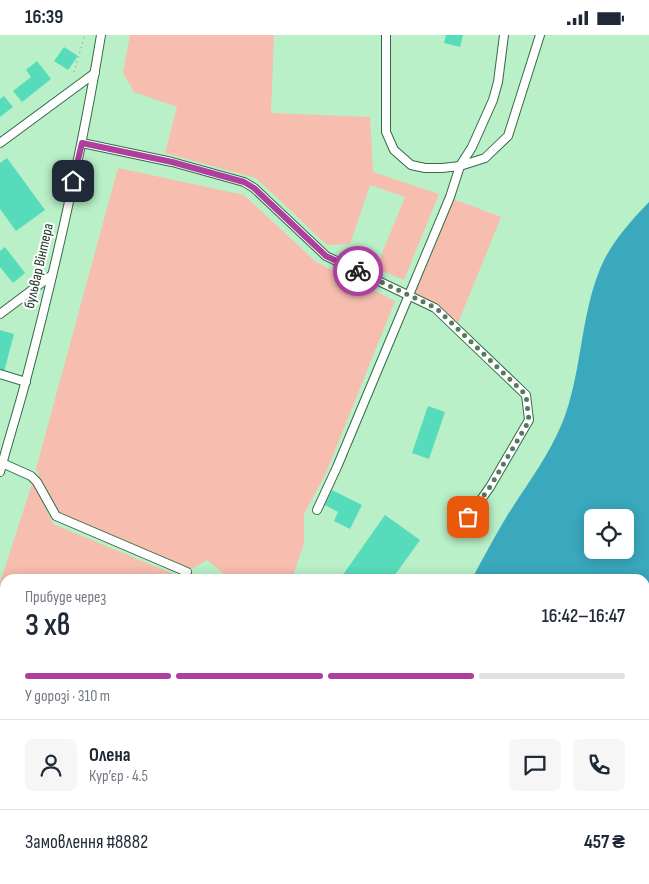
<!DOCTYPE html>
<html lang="uk">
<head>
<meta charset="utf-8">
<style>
	:root { --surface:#fff; --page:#f6f6f7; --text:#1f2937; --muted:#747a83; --line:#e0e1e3; --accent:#ad3f9e }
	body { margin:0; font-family:"Sofia Sans Condensed",sans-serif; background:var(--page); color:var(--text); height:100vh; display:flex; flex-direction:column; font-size:19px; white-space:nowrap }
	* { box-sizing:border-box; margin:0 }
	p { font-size:16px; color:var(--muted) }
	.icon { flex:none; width:28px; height:28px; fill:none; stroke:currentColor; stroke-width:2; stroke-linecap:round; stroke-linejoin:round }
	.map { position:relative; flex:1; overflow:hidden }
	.sheet { position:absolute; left:0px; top:539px; width:650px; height:311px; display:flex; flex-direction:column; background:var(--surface); border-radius:15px 15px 0 0; box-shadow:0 2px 12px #0003 }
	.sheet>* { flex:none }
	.tools { position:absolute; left:584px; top:474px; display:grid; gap:10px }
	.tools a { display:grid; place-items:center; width:50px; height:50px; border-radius:8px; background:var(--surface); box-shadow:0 2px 12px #0003; font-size:25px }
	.pin { position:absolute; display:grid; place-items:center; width:42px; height:42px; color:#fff; margin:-21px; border-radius:10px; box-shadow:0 2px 8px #0006 }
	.courier { position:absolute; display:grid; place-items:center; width:50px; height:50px; margin:-25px; border:4px solid #ad3f9e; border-radius:50%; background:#fff; color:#222; box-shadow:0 1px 6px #0007 }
	.summary em { font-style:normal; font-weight:600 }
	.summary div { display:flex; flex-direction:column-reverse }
	.summary { display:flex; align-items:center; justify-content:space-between; height:85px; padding:0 25px }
	h1 { font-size:32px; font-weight:600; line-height:38px }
	.bar { display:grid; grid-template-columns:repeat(4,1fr); gap:8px 5px; align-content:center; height:60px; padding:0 25px }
	.bar i { height:6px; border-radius:4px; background:var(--line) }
	.bar .current { background:var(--accent) }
	.bar p { grid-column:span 4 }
	.line { display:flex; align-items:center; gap:12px; padding:0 25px; border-top:1px solid var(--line) }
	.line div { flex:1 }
	.round { display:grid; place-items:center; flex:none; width:52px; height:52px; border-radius:8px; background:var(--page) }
	.status { display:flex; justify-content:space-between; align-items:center; height:35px; padding:0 25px; background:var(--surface); direction:ltr }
	.status svg { height:14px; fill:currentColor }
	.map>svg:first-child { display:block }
	.green { fill:#f7bdaf }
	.water { fill:#3aa8bd; fill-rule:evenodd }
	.building { fill:#57dcbb }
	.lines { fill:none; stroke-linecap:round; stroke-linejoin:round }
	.minor-casing { stroke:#366947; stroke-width:10 }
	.path { stroke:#6c9276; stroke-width:1; stroke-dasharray:1 4; stroke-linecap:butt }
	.minor { stroke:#fff; stroke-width:8 }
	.done { stroke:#577861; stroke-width:5; stroke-dasharray:0 9 }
	.route { stroke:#ad3f9e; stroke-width:6 }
	.labels { text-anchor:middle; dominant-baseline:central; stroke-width:4; stroke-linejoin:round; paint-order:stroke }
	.street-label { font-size:15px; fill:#223829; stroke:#fff }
</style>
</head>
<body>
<div class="status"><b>16:39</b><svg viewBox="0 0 49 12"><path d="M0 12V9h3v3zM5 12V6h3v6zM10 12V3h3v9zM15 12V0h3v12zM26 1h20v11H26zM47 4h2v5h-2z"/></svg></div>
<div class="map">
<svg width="649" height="849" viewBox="0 0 649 849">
	<rect width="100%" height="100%" fill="#b9f0c8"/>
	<!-- green -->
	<g class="green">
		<polygon points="130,0 274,0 271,78 370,82 373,137 439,159 404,245 376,233 405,162 370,150 350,209 327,210 256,143 165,118 177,72 134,57 123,38"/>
		<polygon points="118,133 244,160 316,227 395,266 326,438 304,479 304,508 292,544 224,544 224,539 207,525 190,535 59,480 36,434"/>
		<polygon points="453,164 501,182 458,288 437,269 415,259"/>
		<polygon points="32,449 37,454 53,489 183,543 5,544 5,845 185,845 184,849 0,849 0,548"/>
	</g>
	<!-- water -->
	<g class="water">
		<path d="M 649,167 L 649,767 L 645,771 L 645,544 L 472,544 C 483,523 495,501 507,481 C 527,449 549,421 563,386 C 582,338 580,283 600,234 C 610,209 630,187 649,167 ZM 592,482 L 625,482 L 625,515 L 592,515 Z"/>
		<polygon points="307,845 596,845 593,849 305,849"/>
	</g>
	<!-- building -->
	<g class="building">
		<polygon points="446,0 463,0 460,12 444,8"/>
		<polygon points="64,12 78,21 68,35 54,26"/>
		<polygon points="37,26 51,44 22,67 13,56 31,42 26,35"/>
		<polygon points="4,61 13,72 0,82 0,64"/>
		<polygon points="7,123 45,175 16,196 0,174 0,128"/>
		<polygon points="5,212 25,238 13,248 0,232 0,216"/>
		<polygon points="0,295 14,299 4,337 0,336"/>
		<polygon points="428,371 445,377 429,424 412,418"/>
		<polygon points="332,455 362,470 350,494 334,486 338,477 325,470"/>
		<polygon points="385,480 420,505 392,544 340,544"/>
	</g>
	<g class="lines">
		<defs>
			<g id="minor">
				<polyline points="386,0 386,97 394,115 411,130 425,133 442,133 460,131 485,123 508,101 540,0"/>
				<polyline points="0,108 95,38"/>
				<polyline points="82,108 172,127 244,147 254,153 326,221 435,273 526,360 529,385 490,452 468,483"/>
				<polyline points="0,279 52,240"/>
				<polyline points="0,339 26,347"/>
				<polyline points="2,428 31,441 37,447 56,481 187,537"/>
				<path d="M 0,437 C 8,406 18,376 26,345 C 56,231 82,116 101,0"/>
				<polyline points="317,475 337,432 409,260 450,162 460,131 472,112 493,65 498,47 504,0"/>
			</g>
		</defs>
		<!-- minor casing -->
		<use href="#minor" class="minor-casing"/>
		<!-- path -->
		<g class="path">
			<polyline points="74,37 85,0"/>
			<polyline points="646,824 649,816"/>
			<polyline points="622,845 624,849"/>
			<polyline points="628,849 631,845"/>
			<polyline points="634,849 634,845"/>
		</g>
		<!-- minor -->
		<use href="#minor" class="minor"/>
	</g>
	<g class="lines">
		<!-- done -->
		<polyline class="done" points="358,236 436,273 526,360 529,386 490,452 468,482"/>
		<!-- route -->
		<polyline class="route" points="73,146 82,108 172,127 244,147 254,153 326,221 358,236"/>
	</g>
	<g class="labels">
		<!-- street labels -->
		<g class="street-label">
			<text transform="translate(39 231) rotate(-77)">бульвар Вінтера</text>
		</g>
	</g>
</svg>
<div class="tools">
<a><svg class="icon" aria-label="locate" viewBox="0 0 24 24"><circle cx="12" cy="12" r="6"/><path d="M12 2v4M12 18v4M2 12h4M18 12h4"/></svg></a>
</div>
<div class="pin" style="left:468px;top:482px;background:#ea580c"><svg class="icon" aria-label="bag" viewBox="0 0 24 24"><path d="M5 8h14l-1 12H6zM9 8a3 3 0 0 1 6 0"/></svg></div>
<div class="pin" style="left:73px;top:146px;background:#1f2937"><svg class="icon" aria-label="home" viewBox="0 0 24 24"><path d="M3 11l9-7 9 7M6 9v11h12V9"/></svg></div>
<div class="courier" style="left:358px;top:236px"><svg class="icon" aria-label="bike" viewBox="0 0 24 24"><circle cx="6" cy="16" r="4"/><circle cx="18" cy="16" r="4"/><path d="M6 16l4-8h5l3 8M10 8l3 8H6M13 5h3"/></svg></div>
<section class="sheet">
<div class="summary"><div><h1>3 хв</h1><p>Прибуде через</p></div><em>16:42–16:47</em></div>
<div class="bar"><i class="current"></i><i class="current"></i><i class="current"></i><i></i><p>У дорозі · 310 m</p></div>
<div class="line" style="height:90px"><a class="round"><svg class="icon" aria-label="person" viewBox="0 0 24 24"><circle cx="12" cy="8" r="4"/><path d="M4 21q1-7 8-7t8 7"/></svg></a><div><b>Олена</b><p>Кур’єр · 4.5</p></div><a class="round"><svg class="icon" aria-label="chat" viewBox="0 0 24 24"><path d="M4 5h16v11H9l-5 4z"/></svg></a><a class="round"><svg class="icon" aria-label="phone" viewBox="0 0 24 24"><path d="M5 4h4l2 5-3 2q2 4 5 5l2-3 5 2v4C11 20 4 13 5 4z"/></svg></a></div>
<div class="line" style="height:65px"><div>Замовлення #8882</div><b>457 ₴</b></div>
</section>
</div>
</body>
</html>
